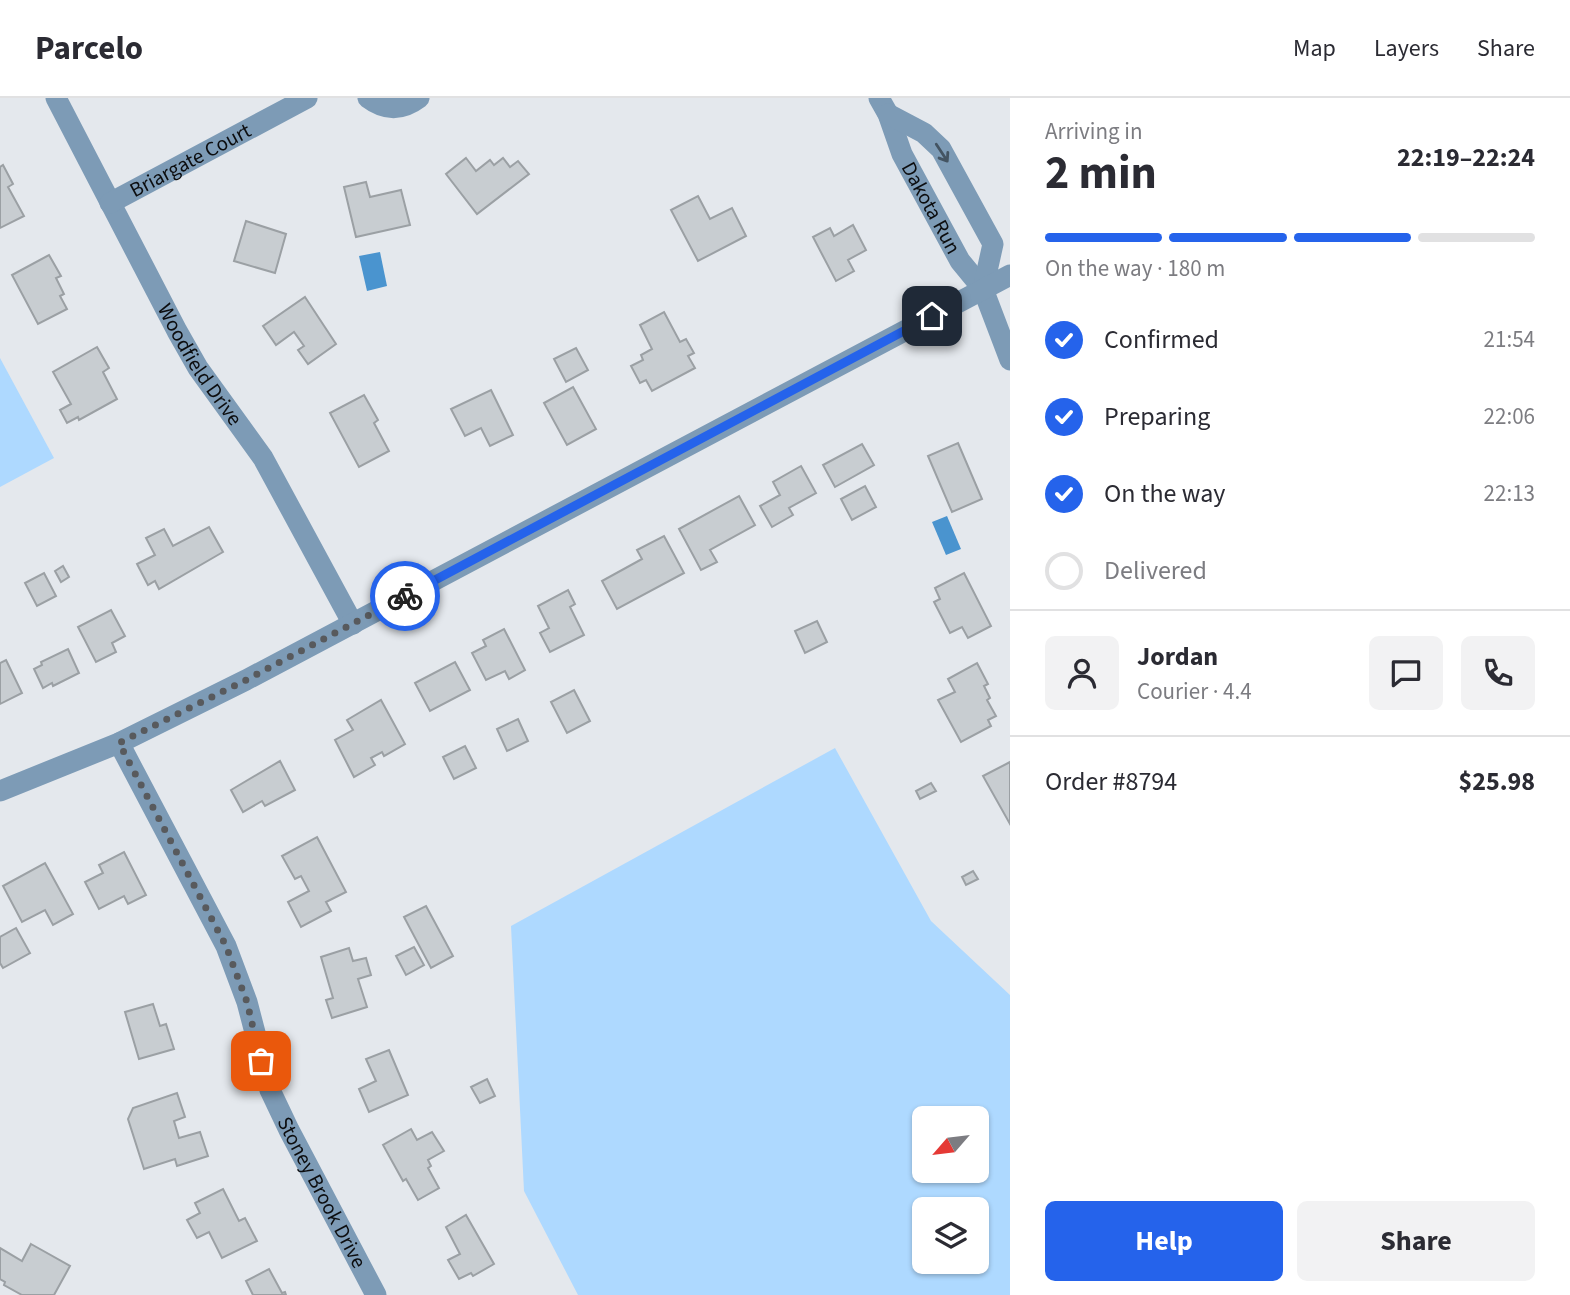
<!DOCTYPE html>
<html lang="en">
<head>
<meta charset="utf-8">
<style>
	:root { --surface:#fff; --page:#f2f2f3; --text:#2b2b33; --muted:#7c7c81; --line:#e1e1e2; --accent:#2563eb }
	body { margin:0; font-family:"Source Sans 3",sans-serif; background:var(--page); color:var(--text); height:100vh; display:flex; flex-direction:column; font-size:26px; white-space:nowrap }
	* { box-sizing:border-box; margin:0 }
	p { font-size:23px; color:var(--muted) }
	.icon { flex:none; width:38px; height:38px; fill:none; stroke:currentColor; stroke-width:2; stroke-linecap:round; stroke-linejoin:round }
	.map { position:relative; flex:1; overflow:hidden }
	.details { display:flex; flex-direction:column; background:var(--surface); width:560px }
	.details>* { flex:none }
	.needle { width:46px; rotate:242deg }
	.buttons { position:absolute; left:912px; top:1008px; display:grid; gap:14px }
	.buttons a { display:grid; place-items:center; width:77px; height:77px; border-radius:10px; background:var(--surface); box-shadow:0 2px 5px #0004; font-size:35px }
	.pin { position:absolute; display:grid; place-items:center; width:60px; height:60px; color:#fff; margin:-30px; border-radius:14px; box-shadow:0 4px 10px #0006 }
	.courier { position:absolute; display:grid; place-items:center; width:70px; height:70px; margin:-35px; border:5px solid #2563eb; border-radius:50%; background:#fff; color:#222; box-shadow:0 2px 9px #0007 }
	.overview em { font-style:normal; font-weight:700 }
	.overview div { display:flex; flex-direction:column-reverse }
	.overview { display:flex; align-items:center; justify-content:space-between; height:119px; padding:0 35px }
	h1 { font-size:46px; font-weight:700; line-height:52px }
	.bar { display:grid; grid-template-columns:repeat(4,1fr); gap:10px 7px; align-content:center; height:84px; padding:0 35px }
	.bar i { height:9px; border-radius:5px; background:var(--line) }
	.bar .current { background:var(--accent) }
	.bar p { grid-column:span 4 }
	.line { display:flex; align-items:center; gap:18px; padding:0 35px; border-top:2px solid var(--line) }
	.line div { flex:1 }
	.round { display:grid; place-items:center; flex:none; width:74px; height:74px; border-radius:10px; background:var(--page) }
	ol { padding:0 35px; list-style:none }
	li { display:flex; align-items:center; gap:21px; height:77px }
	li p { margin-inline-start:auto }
	li .icon { padding:7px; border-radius:50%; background:var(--accent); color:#fff; stroke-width:4 }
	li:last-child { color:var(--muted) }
	li i { width:38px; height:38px; border:4px solid var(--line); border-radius:50% }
	.button { display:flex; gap:14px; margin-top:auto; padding:14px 35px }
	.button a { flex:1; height:80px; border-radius:10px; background:var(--accent); color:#fff; font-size:28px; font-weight:700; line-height:80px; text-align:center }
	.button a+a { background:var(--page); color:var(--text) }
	header { display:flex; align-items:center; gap:42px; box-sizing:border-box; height:98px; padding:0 35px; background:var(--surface); border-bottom:2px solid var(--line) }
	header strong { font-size:33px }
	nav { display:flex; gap:38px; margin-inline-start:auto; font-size:24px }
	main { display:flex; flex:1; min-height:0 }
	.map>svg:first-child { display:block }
	.green { fill:#aed9ff; fill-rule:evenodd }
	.water { fill:#4a94cf }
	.building { fill:#c8cdd1; stroke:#9ba0a4; stroke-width:2 }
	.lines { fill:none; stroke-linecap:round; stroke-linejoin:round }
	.minor { stroke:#7d9bb6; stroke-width:21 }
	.oneway { stroke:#445462 }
	.done { stroke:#585a5d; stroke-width:7; stroke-dasharray:0 12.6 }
	.route { stroke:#2563eb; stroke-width:9 }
	.labels { text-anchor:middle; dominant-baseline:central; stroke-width:5; stroke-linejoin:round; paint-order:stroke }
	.street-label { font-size:21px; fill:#0c0d0f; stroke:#e4e8ed }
</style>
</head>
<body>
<header>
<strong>Parcelo</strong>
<nav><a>Map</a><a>Layers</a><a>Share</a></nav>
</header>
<main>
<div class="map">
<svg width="1010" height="1197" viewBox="0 0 1010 1197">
	<rect width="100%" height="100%" fill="#e4e8ed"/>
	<!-- green -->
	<g class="green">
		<polygon points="0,260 54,360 0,389"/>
		<path d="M 835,650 L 931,823 L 1010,897 L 1010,1197 L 578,1197 L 524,1093 L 511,828 ZM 924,1020 L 976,1020 L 976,1073 L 924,1073 ZM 924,1111 L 976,1111 L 976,1164 L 924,1164 Z"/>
	</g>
	<!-- water -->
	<g class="water">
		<polygon points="380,154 387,188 367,193 359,158"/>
		<polygon points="947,418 961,451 946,457 932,424"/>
	</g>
	<!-- building -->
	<g class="building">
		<polygon points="466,60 476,73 490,62 494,67 503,60 510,69 518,63 529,76 477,116 446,76"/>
		<polygon points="3,67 13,86 8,89 24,118 0,130 0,69"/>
		<polygon points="366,84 370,99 401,92 410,127 356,139 344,89"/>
		<polygon points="698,98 710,121 732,110 746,138 698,163 671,112"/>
		<polygon points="246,123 286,136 275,175 234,163"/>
		<polygon points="853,127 866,152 848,162 854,173 836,183 813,139 830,130 834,138"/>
		<polygon points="49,157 61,178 56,180 64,196 60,198 67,211 38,226 12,177"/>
		<polygon points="305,199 336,246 308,266 298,252 304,248 294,234 276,247 263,228"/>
		<polygon points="664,214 680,244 686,241 694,255 688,258 695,270 652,293 646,282 640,285 631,268 643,262 641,257 652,251 640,227"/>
		<polygon points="97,249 109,270 103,274 117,301 79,322 78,319 67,325 60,312 71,306 53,274"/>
		<polygon points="576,250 588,272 566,284 554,261"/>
		<polygon points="573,289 596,331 567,347 544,305"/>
		<polygon points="491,292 513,337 490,348 481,330 465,338 451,311"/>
		<polygon points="364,297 378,322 374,325 389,353 359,369 330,315"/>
		<polygon points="958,345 982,401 952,414 928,358"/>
		<polygon points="862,346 874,367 835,389 823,367"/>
		<polygon points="801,368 816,395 789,410 793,417 772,429 760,408 780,397 773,384"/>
		<polygon points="865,388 876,409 852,422 841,401"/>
		<polygon points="739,398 755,427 710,452 717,464 701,472 679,431"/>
		<polygon points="209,429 223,454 159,491 155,483 148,487 137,466 155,457 146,440 164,431 173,448"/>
		<polygon points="664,438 684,475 617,511 602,483 642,461 637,452"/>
		<polygon points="63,468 69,479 61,484 55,473"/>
		<polygon points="44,475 56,498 37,508 25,485"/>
		<polygon points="964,475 991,528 968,540 962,529 950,535 934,504 940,501 935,490"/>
		<polygon points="568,492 575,506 570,509 584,537 550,554 540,535 549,530 538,508"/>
		<polygon points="111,512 125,538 112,545 116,554 96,564 78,529"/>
		<polygon points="817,523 827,544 805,555 795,533"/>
		<polygon points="504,531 525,572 509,581 505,573 486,582 472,555 486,548 483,542"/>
		<polygon points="68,551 79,575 53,588 52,585 43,590 34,571 42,567 41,564"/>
		<polygon points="6,562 22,595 0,606 0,565"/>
		<polygon points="455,564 470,592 430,613 415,585"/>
		<polygon points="977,565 988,586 984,588 990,600 987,602 996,618 988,622 991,628 961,644 938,602 955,594 948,581"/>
		<polygon points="574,592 590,623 567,635 551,604"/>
		<polygon points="381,602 405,646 384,658 382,654 371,660 375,667 354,679 335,642 353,632 347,622"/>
		<polygon points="518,621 528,643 507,653 497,631"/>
		<polygon points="465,648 476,670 454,681 443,659"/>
		<polygon points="280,663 295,692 265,708 262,703 243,714 231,692"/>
		<polygon points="1010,664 1010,726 983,678"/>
		<polygon points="931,685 936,693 920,701 916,693"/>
		<polygon points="317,739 346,794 326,804 331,813 301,829 288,804 309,793 301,778 295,781 282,758"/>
		<polygon points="124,754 146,797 128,806 124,798 99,811 85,784 103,775 99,767"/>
		<polygon points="45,765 73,816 53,827 45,812 22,824 3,788"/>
		<polygon points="973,773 978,781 966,787 962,779"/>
		<polygon points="426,808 453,858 431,870 404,819"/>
		<polygon points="16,830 30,855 3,870 0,865 0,839"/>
		<polygon points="414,849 424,867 406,877 396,858"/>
		<polygon points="349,850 353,863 366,860 371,877 358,881 367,909 332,920 326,902 333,900 321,859"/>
		<polygon points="153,906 160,928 166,926 174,951 139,961 125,914"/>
		<polygon points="389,952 408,997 369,1014 359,991 376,983 366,961"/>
		<polygon points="487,981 495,998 480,1005 471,989"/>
		<polygon points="177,995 185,1019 174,1023 179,1040 200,1034 208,1058 177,1068 175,1061 144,1071 128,1021 133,1010"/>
		<polygon points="411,1031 417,1042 432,1034 444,1053 428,1062 431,1068 428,1070 439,1090 418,1102 406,1081 403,1083 383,1047"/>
		<polygon points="223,1091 239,1123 245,1120 257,1143 222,1160 209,1134 197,1140 187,1122 200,1115 195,1105"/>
		<polygon points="466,1117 494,1166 473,1178 471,1175 459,1181 448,1162 460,1156 446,1129"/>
		<polygon points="31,1146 70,1168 54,1197 22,1197 4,1187 5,1184 0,1181 0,1150 22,1163"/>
		<polygon points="269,1171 282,1195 285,1194 286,1197 253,1197 246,1183"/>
	</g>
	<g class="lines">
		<!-- minor -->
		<g class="minor">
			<path id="s1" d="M 56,0 L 177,233 L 198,270 L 263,360 L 353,526"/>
			<path d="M 368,0 C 385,13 402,13 419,0"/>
			<path id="s2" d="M 879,0 L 888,16 L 902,56 L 960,163 L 983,191 L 1010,262"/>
			<polyline points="888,16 924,35 941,51 993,146 983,191"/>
			<path id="s3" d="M 110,105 L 307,0"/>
			<path id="s4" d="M 119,645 L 226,848 L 247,904 L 270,992 L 289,1032 L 376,1197"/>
			<polyline points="0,693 119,645 246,582 1010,177"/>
		</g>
	</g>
	<!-- one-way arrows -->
	<defs><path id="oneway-shaft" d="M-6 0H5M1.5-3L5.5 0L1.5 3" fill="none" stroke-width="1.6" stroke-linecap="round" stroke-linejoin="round" transform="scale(1.75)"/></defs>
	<use class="oneway" href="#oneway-shaft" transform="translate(942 55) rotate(57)"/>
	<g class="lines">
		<!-- done -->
		<polyline class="done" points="261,963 247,904 226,848 119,645 246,582 405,498"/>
		<!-- route -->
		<polyline class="route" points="405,498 932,218"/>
	</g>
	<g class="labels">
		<!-- street labels -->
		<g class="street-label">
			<text stroke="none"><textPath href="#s3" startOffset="91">Briargate Court</textPath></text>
			<text stroke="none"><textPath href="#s2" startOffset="122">Dakota Run</textPath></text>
			<text stroke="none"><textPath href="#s1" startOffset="303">Woodfield Drive</textPath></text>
			<text stroke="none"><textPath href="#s4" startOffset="495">Stoney Brook Drive</textPath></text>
		</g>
	</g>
</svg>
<div class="buttons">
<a><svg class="needle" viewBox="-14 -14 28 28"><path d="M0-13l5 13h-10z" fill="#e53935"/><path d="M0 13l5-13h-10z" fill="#7c7c81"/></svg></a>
<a><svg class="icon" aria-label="layers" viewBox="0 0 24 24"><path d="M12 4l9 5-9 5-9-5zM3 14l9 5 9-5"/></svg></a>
</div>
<div class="pin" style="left:261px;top:963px;background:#ea580c"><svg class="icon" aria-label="bag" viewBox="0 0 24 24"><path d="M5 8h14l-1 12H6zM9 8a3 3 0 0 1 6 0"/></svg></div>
<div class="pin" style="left:932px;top:218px;background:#1f2937"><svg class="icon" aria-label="home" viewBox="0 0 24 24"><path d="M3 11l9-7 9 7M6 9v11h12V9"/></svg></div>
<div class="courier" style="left:405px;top:498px"><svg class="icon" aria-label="bike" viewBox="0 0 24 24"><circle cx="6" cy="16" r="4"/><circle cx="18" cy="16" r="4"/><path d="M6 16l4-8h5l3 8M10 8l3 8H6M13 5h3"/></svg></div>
</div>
<section class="details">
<div class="overview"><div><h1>2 min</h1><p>Arriving in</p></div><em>22:19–22:24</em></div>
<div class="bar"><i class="current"></i><i class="current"></i><i class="current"></i><i></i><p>On the way · 180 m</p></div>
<ol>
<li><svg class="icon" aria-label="check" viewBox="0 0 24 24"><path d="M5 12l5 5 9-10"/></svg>Confirmed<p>21:54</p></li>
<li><svg class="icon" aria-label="check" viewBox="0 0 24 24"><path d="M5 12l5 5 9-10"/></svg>Preparing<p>22:06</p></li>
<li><svg class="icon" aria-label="check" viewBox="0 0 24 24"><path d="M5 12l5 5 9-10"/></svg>On the way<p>22:13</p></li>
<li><i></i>Delivered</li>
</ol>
<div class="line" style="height:126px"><a class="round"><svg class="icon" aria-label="person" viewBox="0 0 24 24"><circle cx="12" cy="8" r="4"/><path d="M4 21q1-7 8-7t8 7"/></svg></a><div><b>Jordan</b><p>Courier · 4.4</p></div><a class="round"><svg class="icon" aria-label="chat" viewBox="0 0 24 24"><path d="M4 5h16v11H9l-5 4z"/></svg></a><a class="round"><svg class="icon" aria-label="phone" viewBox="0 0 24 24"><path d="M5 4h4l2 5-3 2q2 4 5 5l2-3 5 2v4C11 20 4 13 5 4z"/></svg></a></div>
<div class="line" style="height:91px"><div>Order #8794</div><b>$25.98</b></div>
<div class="button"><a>Help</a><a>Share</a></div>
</section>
</main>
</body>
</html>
